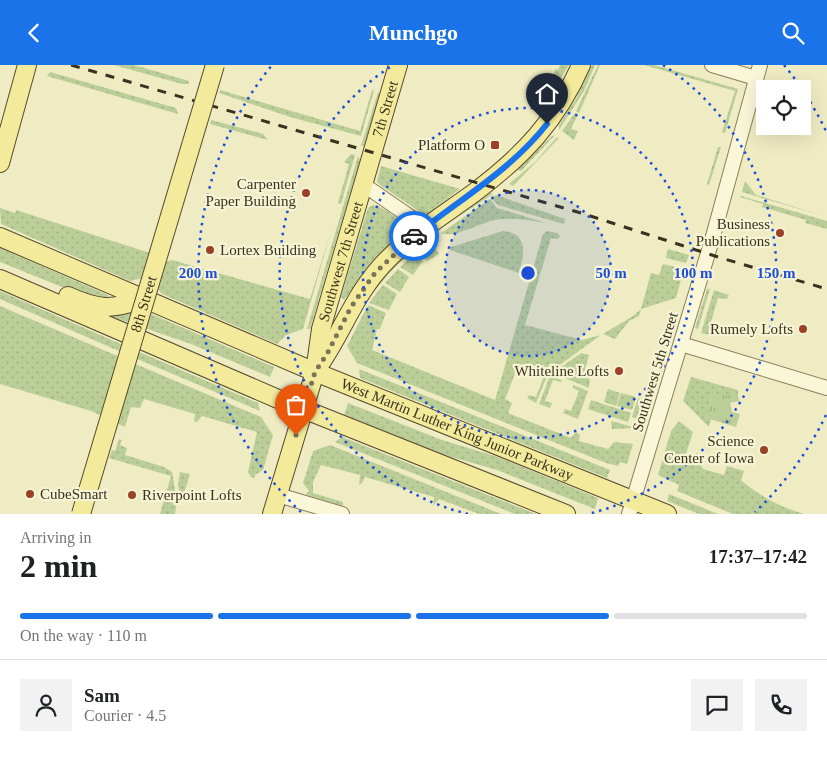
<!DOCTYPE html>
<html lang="en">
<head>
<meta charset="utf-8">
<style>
	:root { --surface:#fff; --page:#f2f2f2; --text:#202124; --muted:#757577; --line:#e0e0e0; --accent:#1a73e8 }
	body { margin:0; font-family:"Times New Roman",serif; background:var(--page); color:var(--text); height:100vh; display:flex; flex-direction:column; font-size:19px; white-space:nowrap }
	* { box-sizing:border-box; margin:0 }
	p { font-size:16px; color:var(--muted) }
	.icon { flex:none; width:28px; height:28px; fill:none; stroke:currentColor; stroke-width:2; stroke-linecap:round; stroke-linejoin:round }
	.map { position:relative; height:449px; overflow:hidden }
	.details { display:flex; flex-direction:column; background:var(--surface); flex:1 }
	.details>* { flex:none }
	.tools { position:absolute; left:756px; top:15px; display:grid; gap:10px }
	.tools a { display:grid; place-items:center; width:55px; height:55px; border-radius:0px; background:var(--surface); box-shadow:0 5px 20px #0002; font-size:25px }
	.pin { position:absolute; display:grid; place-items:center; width:42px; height:42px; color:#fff; margin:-51px -21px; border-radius:50% 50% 50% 0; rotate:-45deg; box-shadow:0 0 5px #0007 }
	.pin .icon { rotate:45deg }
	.courier { position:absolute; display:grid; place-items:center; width:50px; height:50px; margin:-25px; border:4px solid #1a73e8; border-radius:50%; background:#fff; color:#222; box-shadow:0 1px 6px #0007 }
	.headline em { font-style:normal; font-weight:700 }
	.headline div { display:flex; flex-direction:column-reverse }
	.headline { display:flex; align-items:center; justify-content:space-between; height:85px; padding:0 20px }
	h1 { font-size:32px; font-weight:700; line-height:38px }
	.bar { display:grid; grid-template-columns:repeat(4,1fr); gap:8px 5px; align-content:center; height:60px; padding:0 20px }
	.bar i { height:6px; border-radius:4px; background:var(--line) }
	.bar .selected { background:var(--accent) }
	.bar p { grid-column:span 4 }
	.line { display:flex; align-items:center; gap:12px; padding:0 20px; border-top:1px solid var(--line) }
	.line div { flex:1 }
	.round { display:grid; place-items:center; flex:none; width:52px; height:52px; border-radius:0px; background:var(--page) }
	header { display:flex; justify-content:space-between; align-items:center; height:65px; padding:0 20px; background:var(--accent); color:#fff; font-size:22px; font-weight:700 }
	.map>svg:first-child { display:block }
	.grass { fill:url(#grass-dots) }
	.park { fill:url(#park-tufts) }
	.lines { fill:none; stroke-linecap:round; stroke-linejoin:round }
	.minor-casing { stroke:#8b7e5a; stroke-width:16 }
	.major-casing { stroke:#584b2e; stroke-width:20 }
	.minor { stroke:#faf7d8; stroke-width:14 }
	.major { stroke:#f3ea9c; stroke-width:18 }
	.rail { stroke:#3a321e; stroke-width:3; stroke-dasharray:9 9; stroke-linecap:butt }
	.major-bridge-casing { stroke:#584b2e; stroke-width:20; stroke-linecap:butt }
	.major-bridge { stroke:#f3ea9c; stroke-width:18 }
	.done { stroke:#797358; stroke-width:5; stroke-dasharray:0 9 }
	.route { stroke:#1a73e8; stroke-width:6 }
	.ring { fill:none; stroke:#1d4ed8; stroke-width:2.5; stroke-dasharray:2.5 5 }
	.poi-dot { fill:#9b4029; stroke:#f6f4d4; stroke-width:2 }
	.labels { text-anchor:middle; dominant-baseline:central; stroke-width:4.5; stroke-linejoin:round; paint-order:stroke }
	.street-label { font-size:15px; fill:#3a321e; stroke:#f6f4d4 }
	.poi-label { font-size:15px; fill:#3a321e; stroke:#f6f4d4; text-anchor:end }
	.centre { fill:#1d4ed8; stroke:#f6f4d4; stroke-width:2.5 }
	.ring-label { font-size:15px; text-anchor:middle; font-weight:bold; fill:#1d4ed8; stroke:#f6f4d4; stroke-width:4.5; stroke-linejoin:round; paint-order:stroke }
</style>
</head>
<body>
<header><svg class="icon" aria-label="back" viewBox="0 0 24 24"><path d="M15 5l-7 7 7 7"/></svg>Munchgo<svg class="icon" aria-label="search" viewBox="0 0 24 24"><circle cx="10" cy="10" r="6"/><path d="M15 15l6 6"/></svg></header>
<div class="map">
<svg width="827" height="449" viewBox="0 0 827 449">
	<defs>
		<pattern id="grass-dots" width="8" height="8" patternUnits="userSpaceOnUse" patternTransform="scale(1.25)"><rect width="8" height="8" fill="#bcce98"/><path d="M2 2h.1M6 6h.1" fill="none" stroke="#a2b183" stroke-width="1.8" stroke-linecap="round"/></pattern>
		<pattern id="park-tufts" width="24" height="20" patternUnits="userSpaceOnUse" patternTransform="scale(1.25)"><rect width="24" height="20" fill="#bcce98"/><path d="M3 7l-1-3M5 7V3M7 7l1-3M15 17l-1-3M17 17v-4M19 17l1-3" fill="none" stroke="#a2b183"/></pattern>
	</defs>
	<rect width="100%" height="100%" fill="#efecc4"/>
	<!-- grass -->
	<g class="grass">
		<polygon points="114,0 134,0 189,16 188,19 182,19"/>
		<polygon points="560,0 569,0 557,20 551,17 555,4 558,5"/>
		<polygon points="592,0 595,0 584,26 559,65 559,60 576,34"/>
		<polygon points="598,0 600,0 579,48 576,46"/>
		<polygon points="644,0 654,0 738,24 725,68 722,67 735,26"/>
		<polygon points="50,7 176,43 178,49 47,11"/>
		<polygon points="220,25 360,66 372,25 374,26 361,71 290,52 219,28"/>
		<polygon points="378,27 380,30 364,81 361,81"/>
		<polygon points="575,48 578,49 571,64 578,66 574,75 562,66"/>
		<polygon points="211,55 263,69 268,75 210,59"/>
		<polygon points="555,70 521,106 517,105 552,71"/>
		<polygon points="557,72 559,73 513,121 509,119 535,97"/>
		<polygon points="718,82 721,82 709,120 707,119"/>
		<polygon points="351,89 355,90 341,139 338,138 349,99 344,97"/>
		<polygon points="358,91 360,95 310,264 307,264"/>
		<polygon points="381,101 460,124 425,150 380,120 377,116"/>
		<polygon points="745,116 756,130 827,152 742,127"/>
		<polygon points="490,127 493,129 440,164 443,158"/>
		<polygon points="496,130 565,154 564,159 498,140 491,133"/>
		<polygon points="741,131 827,156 827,164 805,158 806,155 762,142 763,139 740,132"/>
		<path d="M 490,134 L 497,143 L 546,158 C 528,155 509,151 491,156 C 479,159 451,174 441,168 Z"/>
		<path d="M 374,140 C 383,142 405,156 404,166 L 364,209 L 344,235 L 341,232 L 367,146 L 369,142 Z"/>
		<polygon points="0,143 15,148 16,145 150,188 143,213 130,216 1,159"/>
		<path d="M 332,163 L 303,264 L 286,270 L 277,279 L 162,229 C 153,221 160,208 163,198 L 172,195 L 310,234 Z"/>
		<path d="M 503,166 C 529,168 524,190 519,208 L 450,185 L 451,182 Z"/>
		<polygon points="547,166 557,168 560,171 558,174 551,173 525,260 582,275 601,270 550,307 528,298 524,303 518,301 505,334 512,338 508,348 571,373 576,367 580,370 579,376 608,384 614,377 633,379 627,399 620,397 618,401 606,398 357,298 347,281 368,240 386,248 380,264 377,264 372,285 495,335 543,169"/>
		<path d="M 422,175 L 426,175 C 390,203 362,236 344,278 L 341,277 C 362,235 386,205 422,175 Z"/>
		<polygon points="430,176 439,189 427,196 418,186"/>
		<polygon points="0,183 108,230 104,239 0,197"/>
		<polygon points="668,184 689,190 686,198 666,193"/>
		<polygon points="415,188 423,196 413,210 400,202"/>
		<polygon points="663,199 684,204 676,233 641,244 639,251 629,256 615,274 603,269 633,251 641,244 651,208 659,210"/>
		<polygon points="398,204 409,212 400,227 385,218"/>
		<polygon points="383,220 397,229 389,245 369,238"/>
		<polygon points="707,224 710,224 698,264 695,263"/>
		<polygon points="714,225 729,230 727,234 718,233 708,267 716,272 701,268"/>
		<polygon points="0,226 123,280 121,287 0,234"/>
		<polygon points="0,241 120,292 102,351 91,346 0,319"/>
		<polygon points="135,242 274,302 270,312 191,279 115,253 119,248"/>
		<polygon points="137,286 258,338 260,346 135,293"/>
		<polygon points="581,288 589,290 583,312 590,314 589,323 553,308"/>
		<polygon points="133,298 261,352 273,370 263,405 255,410 255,413 251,412 248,407 257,367 202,351 197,357 194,356 195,349 144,334 140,343 131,342 125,362 116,358"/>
		<polygon points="359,304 610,405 607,413 360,313"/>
		<polygon points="538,305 548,309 536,338 527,333 529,330 536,332 544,311 537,308"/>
		<polygon points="550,311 562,315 561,317 553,315 545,336 552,338 550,343 539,339"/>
		<polygon points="691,312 738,325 738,330 712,330 706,353 711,354 709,362 683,336"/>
		<polygon points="573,320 588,326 578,354 563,348 565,344 571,346 579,326 573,323"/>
		<polygon points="608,324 620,328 616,341 604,337"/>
		<polygon points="621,328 636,332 632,345 617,341"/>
		<polygon points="638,333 645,335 640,355 632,352"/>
		<polygon points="591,335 631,348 628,357 588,344"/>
		<polygon points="348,338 442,375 495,391 598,433 595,444 497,405 441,389 344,350"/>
		<polygon points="611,356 637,363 612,364"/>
		<path d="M 679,356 L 693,367 L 686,389 L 695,392 L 703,404 L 724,410 L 727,401 L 744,406 L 741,415 C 758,430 782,443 804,449 L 733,449 L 677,426 L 679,420 L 658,410 L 671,366 Z"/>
		<polygon points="342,372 536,449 515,449 335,377"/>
		<polygon points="119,374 122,375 120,380 127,383 125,390 164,402 172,407 177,436 175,449 160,449 171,411 109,393 112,385 115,386"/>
		<polygon points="330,380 501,449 479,449 439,434 433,441 434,432 365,412 362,418 359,420 360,410 321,400 313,417 313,428 343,437 343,441 310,431 306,429 309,426 303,418 313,386"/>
		<polygon points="180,407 190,409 181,438 178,420"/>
		<polygon points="669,429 718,449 699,449 667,436"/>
	</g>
	<!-- park -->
	<polygon class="park" points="712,330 738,330 739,336 730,338 732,347 740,349 736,362 706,353"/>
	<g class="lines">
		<defs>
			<g id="minor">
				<polyline points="712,0 756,13"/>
				<polyline points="364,120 425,162"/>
				<polyline points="681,279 827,323"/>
				<polyline points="278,430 342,449"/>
				<polyline points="629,449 712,175 760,0"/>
			</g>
			<g id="major">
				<polyline points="0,98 27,0"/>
				<path id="s1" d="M 0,172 L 315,307 L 667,449"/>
				<polyline points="0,214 278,334 566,449"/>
				<path d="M 68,231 C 99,245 111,245 144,234"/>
				<path d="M 318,302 C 344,265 354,228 388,194 C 414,168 445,149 475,127 C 523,91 557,55 581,0"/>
				<path id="s2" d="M 272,449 L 315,307 L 321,264 L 398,0"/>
			</g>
		</defs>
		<!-- minor casing -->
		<use href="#minor" class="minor-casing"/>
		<!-- major casing -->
		<use href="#major" class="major-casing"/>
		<!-- minor -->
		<use href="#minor" class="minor"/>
		<!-- major -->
		<use href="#major" class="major"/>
		<!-- rail -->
		<polyline class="rail" points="71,0 581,148 721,193 827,224"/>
		<defs>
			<g id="major-bridge">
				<path id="s3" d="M 81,449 L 215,0"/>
			</g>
		</defs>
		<!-- major-bridge casing -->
		<use href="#major-bridge" class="major-bridge-casing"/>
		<!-- major-bridge -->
		<use href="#major-bridge" class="major-bridge"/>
	</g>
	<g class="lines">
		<!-- done -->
		<polyline class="done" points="296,370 315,307 327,289 351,242 375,208 414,171"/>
		<!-- route -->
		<path class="route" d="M 414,171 C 460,134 510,106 547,59"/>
	</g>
	<!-- distance rings -->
	<circle cx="528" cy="208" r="83" fill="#1d4ed8" fill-opacity=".12"/>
	<g class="ring">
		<circle cx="528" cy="208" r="83"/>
		<circle cx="528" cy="208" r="165"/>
		<path d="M468 449A248 248 0 0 1 393 0M663 0A248 248 0 0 1 588 449"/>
		<path d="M826 350A330 330 0 0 1 755 447M301 447A330 330 0 0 1 272 0M784 0A330 330 0 0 1 826 66"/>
	</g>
	<!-- markers -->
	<g class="poi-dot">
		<rect x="490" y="75" width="10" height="10" rx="2.5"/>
		<circle cx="306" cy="128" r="5"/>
		<circle cx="780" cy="168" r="5"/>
		<circle cx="210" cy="185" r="5"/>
		<circle cx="803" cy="264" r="5"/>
		<circle cx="619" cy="306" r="5"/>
		<circle cx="764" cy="385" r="5"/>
		<circle cx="30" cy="429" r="5"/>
		<circle cx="132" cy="430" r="5"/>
	</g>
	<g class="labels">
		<!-- street labels -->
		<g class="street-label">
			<text stroke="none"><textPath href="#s2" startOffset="421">7th Street</textPath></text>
			<text stroke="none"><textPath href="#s2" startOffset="262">Southwest 7th Street</textPath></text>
			<text stroke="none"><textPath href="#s3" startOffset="219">8th Street</textPath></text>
			<text transform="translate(655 307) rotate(-73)">Southwest 5th Street</text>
			<text stroke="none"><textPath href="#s1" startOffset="496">West Martin Luther King Junior Parkway</textPath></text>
		</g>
		<!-- poi labels -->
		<g class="poi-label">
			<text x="485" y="80">Platform O</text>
			<text x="296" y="119">Carpenter<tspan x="296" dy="17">Paper Building</tspan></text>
			<text x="770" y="159">Business<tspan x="770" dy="17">Publications</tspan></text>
			<text x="220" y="185" text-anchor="start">Lortex Building</text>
			<text x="793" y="264">Rumely Lofts</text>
			<text x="609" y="306">Whiteline Lofts</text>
			<text x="754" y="376">Science<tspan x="754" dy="17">Center of Iowa</tspan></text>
			<text x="40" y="429" text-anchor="start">CubeSmart</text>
			<text x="142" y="430" text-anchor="start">Riverpoint Lofts</text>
		</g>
	</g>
	<circle cx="528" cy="208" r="8" class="centre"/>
	<g class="ring-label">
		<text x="611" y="213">50 m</text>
		<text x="693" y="213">100 m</text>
		<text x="776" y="213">150 m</text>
		<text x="198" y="213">200 m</text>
	</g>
</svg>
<div class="tools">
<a><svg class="icon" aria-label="locate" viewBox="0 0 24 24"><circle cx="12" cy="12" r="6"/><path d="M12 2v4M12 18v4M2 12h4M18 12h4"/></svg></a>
</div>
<div class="pin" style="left:296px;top:370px;background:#ea580c"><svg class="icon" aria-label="bag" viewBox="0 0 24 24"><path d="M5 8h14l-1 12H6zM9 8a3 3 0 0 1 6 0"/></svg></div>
<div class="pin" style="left:547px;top:59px;background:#1f2937"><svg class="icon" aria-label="home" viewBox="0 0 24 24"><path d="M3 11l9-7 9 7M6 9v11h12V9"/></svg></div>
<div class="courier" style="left:414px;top:171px"><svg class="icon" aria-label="car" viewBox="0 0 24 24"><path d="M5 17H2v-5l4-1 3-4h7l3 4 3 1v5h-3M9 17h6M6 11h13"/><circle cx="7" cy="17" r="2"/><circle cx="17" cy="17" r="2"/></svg></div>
</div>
<section class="details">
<div class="headline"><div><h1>2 min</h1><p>Arriving in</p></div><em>17:37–17:42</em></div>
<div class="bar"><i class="selected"></i><i class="selected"></i><i class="selected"></i><i></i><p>On the way · 110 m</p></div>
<div class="line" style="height:90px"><a class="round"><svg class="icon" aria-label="person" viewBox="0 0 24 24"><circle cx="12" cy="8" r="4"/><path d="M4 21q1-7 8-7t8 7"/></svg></a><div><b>Sam</b><p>Courier · 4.5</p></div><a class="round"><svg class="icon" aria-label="chat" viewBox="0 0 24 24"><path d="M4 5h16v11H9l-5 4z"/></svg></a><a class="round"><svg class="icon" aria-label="phone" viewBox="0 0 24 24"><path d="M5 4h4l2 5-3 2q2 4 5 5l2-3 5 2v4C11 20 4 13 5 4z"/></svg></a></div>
</section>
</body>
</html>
